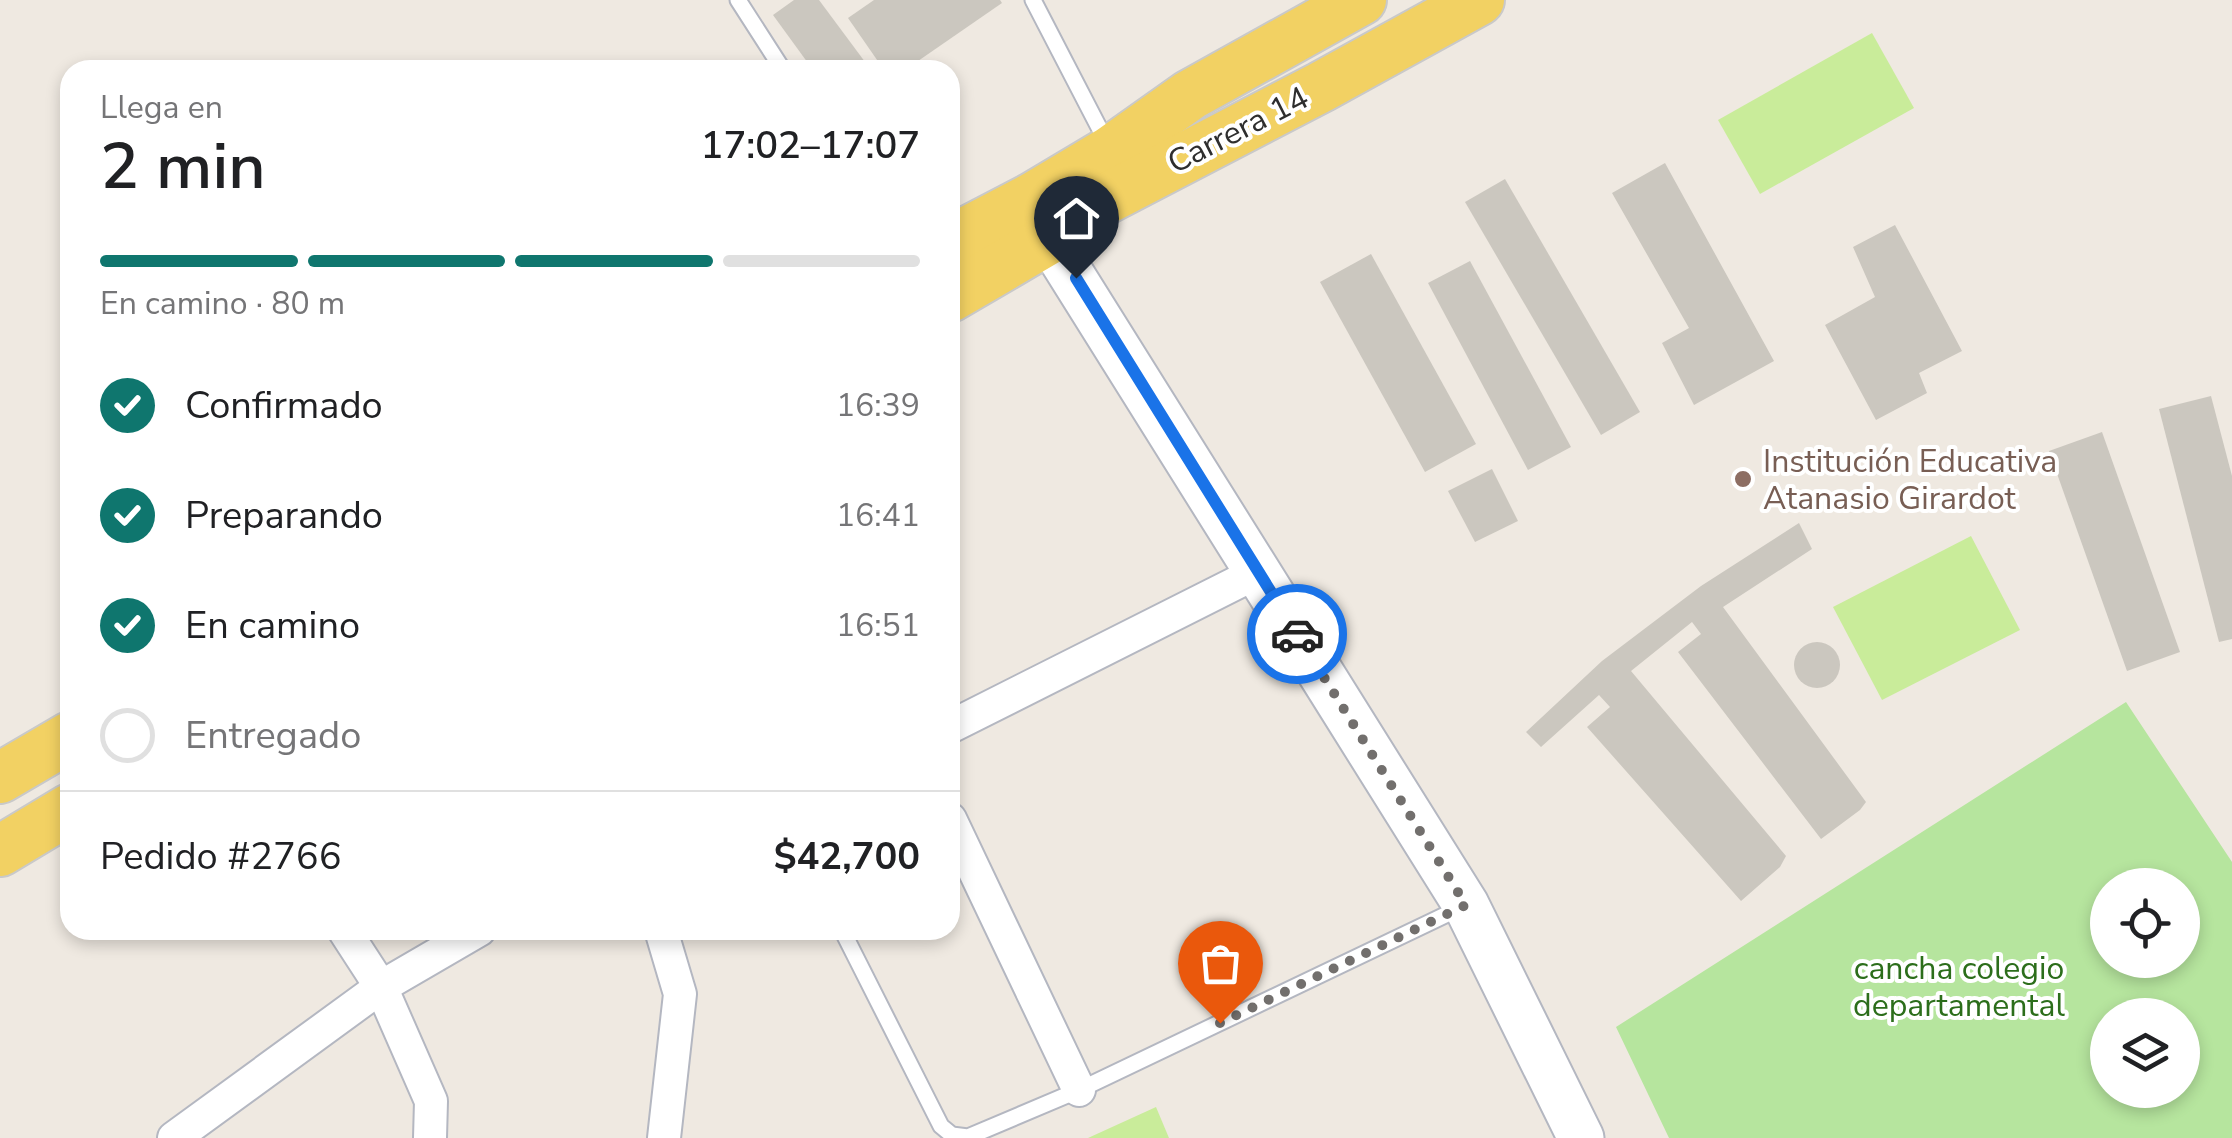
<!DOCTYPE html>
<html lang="es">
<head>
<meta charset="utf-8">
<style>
	:root { --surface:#fff; --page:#f2f2f2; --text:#202124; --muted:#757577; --line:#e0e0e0; --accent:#0f766e }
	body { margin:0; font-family:"Nunito Sans",sans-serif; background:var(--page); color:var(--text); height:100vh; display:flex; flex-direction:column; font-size:38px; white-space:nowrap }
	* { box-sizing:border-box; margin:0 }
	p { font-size:32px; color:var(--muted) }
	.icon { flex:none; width:55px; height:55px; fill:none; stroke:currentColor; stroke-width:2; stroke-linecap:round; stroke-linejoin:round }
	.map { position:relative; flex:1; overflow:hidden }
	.panel { position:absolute; left:60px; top:60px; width:900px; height:880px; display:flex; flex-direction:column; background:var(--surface); border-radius:30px; box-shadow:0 5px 15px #0003 }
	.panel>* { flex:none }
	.buttons { position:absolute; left:2090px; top:868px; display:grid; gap:20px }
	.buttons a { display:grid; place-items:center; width:110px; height:110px; border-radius:50%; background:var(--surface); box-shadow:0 5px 15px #0003; font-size:50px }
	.pin { position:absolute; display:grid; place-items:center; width:85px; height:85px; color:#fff; margin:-102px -42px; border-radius:50% 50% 50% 0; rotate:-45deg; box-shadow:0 0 10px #0007 }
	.pin .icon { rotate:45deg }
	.courier { position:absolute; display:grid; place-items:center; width:100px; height:100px; margin:-50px; border:8px solid #1a73e8; border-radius:50%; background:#fff; color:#222; box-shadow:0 2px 12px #0007 }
	.headline em { font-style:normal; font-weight:600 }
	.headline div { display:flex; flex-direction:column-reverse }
	.headline { display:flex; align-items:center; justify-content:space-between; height:170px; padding:0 40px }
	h1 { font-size:65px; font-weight:600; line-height:75px }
	.bar { display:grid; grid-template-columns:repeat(4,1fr); gap:15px 10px; align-content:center; height:120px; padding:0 40px }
	.bar i { height:12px; border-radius:8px; background:var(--line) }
	.bar .active { background:var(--accent) }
	.bar p { grid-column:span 4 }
	.line { display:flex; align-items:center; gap:25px; padding:0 40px; border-top:2px solid var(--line) }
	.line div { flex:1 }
	ol { padding:0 40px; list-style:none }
	li { display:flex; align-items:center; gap:30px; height:110px }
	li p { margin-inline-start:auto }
	li .icon { padding:10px; border-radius:50%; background:var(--accent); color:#fff; stroke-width:4 }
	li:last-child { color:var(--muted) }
	li i { width:55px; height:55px; border:5px solid var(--line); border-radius:50% }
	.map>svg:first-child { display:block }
	.green { fill:#b6e59e; fill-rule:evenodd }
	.pitch { fill:#c9ec9a }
	.building { fill:#cbc7bf }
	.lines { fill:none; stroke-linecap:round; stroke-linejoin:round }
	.lane-casing { stroke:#b4b7c1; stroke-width:19 }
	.street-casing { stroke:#b4b7c1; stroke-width:36 }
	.secondary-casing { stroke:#b4b7c1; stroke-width:49 }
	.primary-casing { stroke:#c9c9c9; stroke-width:54 }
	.lane { stroke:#fff; stroke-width:15 }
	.street { stroke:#fff; stroke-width:32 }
	.secondary { stroke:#fff; stroke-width:45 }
	.primary { stroke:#f2d163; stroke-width:50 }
	.done { stroke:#726f6d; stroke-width:10; stroke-dasharray:0 18 }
	.route { stroke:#1a73e8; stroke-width:12 }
	.education-dot { fill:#8d6e63; stroke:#fff; stroke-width:4 }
	.labels { text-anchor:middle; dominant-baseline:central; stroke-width:8; stroke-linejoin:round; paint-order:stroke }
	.street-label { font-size:32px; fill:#2e2e2e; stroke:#fff }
	.education-label { font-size:32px; fill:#785e54; stroke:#fff; text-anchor:start }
	.park-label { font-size:32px; fill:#2c6e1b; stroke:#fff }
</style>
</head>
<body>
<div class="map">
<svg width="2232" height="1138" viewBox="0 0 2232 1138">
	<rect width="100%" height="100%" fill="#efe9e1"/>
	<!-- green -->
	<path class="green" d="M 2126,702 L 2232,862 L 2232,1138 L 1669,1138 L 1616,1027 ZM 2108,885 L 2182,885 L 2182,960 L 2108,960 ZM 2108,1015 L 2182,1015 L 2182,1090 L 2108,1090 Z"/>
	<!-- pitch -->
	<g class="pitch">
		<polygon points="1872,33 1914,108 1760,194 1718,120"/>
		<polygon points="1971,536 2020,630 1882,700 1833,607"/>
		<polygon points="1156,1107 1169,1138 1088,1138"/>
	</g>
	<!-- building -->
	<g class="building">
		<polygon points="794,0 819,0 871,70 813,70 773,15"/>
		<polygon points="874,0 1000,0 1002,3 905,70 884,70 848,18"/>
		<polygon points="1665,163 1774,361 1694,405 1662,343 1689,328 1612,193"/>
		<polygon points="1505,179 1640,412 1601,435 1465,202"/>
		<polygon points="1895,225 1962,351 1919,373 1927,393 1876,420 1825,325 1875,297 1853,247"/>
		<polygon points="1371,254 1476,444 1425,472 1320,282"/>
		<polygon points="1470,261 1571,447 1528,470 1428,283"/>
		<polygon points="2211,396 2232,476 2232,639 2219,642 2159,409"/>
		<polygon points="2102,432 2180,652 2127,671 2049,451"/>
		<polygon points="1492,469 1518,521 1475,542 1448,491"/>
		<polygon points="1799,523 1812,549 1723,607 1866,802 1860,810 1821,839 1678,652 1701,634 1692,622 1631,671 1786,856 1780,867 1741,901 1587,727 1610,707 1599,695 1541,747 1526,732 1602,661 1701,586"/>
		<circle cx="1817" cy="665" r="23"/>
	</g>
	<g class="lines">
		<defs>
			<g id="lane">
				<polyline points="738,0 783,70"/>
				<polyline points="1033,0 1107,143"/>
				<polyline points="842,930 941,1126 952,1135 968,1137 1079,1090 1462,907"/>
			</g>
			<g id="street">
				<polyline points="950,727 1258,572"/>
				<polyline points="950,819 1079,1090"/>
				<polyline points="344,930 381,987 431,1101 430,1138"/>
				<polyline points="661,930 680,994 664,1138"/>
				<polyline points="174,1138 381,987 479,930"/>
			</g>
			<polyline id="secondary" points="1037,204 1049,239 1466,905 1581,1138"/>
			<g id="primary">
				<polyline points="950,241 1034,197 1111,151 1190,95 1361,0"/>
				<polyline points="950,297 1049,239 1077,214 1321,87 1479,0"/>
				<polyline points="0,778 70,737"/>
				<polyline points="0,851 70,809"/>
			</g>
		</defs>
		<!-- lane casing -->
		<use href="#lane" class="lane-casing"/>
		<!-- street casing -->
		<use href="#street" class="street-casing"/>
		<!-- secondary casing -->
		<use href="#secondary" class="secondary-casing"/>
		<!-- primary casing -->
		<use href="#primary" class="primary-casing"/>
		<!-- lane -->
		<use href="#lane" class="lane"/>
		<!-- street -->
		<use href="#street" class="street"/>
		<!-- secondary -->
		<use href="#secondary" class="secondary"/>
		<!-- primary -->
		<use href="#primary" class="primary"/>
	</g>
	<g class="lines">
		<!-- done -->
		<polyline class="done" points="1220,1023 1466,905 1297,634"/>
		<!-- route -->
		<polyline class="route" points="1076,278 1297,634"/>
	</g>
	<!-- markers -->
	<circle class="education-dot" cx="1743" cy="479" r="10"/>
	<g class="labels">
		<!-- street labels -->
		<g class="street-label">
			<text transform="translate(1238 130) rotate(-27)">Carrera 14</text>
		</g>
		<!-- education labels -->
		<g class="education-label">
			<text x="1763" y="461">Institución Educativa<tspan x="1763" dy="37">Atanasio Girardot</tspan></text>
		</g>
		<!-- park labels -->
		<g class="park-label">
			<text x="1959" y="968">cancha colegio<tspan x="1959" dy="37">departamental</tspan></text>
		</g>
	</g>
</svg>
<div class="buttons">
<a><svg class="icon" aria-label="locate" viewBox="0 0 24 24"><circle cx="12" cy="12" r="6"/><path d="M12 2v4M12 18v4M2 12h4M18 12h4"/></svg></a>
<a><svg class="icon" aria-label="layers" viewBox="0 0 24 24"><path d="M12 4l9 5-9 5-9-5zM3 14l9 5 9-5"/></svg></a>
</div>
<div class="pin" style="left:1220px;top:1023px;background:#ea580c"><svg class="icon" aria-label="bag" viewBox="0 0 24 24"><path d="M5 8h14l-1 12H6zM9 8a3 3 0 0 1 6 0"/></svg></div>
<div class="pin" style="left:1076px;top:278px;background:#1f2937"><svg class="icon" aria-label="home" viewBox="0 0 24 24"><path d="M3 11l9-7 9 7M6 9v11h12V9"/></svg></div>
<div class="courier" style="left:1297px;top:634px"><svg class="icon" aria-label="car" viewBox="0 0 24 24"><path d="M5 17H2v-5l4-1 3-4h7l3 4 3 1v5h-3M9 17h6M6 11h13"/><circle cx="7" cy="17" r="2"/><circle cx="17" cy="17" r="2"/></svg></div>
<section class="panel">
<div class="headline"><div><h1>2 min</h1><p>Llega en</p></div><em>17:02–17:07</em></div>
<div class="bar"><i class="active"></i><i class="active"></i><i class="active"></i><i></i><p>En camino · 80 m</p></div>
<ol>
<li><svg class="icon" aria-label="check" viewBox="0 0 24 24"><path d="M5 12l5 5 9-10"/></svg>Confirmado<p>16:39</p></li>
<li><svg class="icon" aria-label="check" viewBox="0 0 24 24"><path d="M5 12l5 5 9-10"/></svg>Preparando<p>16:41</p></li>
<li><svg class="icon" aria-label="check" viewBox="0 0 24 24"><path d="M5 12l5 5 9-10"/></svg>En camino<p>16:51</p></li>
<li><i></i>Entregado</li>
</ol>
<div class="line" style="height:130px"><div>Pedido #2766</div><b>$42,700</b></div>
</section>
</div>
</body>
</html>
